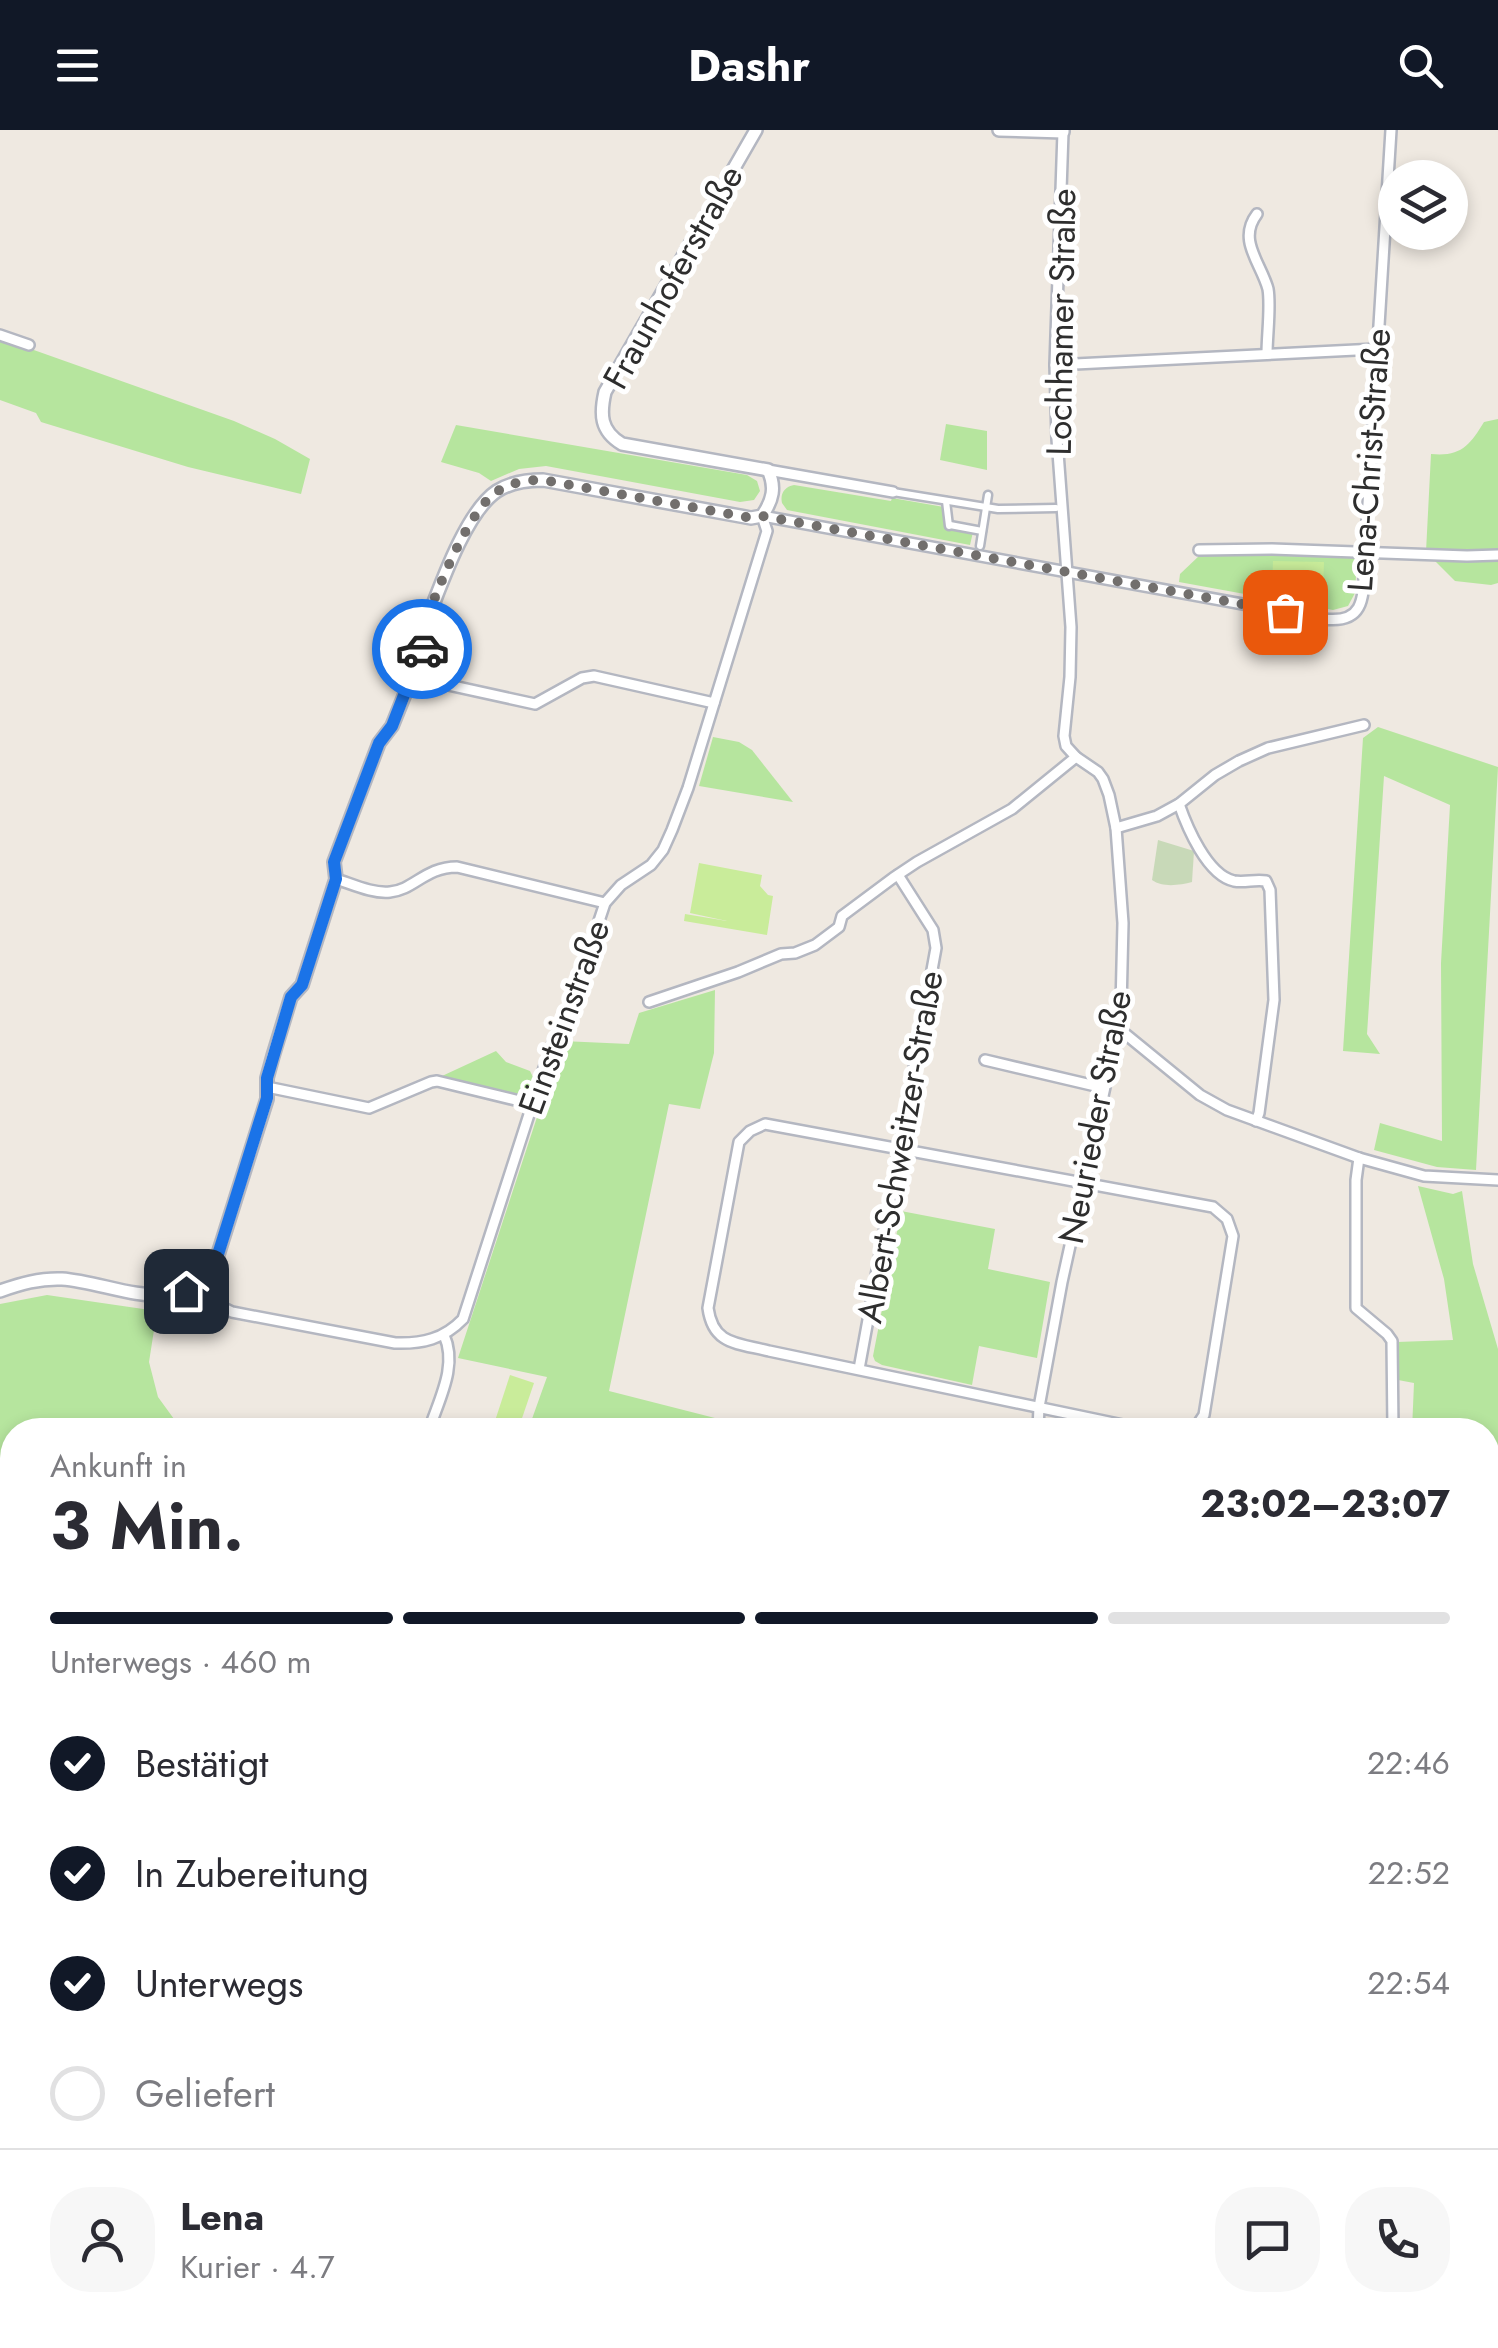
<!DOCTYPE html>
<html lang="de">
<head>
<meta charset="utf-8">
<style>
	:root { --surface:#fff; --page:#f7f7f7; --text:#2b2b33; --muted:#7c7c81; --line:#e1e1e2; --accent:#111827 }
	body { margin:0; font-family:Jost,sans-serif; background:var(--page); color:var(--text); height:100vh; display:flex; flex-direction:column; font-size:38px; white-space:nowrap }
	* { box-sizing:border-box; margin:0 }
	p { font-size:32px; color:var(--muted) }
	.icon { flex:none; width:55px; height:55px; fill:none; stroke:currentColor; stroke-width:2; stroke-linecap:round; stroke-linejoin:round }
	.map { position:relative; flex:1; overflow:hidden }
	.drawer { position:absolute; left:0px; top:1288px; width:1500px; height:932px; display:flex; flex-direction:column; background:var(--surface); border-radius:40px 40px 0 0; box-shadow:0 5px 15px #0003 }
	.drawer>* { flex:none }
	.fabs { position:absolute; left:1378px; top:30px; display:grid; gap:20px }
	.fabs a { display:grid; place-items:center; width:90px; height:90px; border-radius:50%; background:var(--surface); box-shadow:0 5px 15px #0003; font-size:50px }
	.pin { position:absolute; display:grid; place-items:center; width:85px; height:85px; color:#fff; margin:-42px; border-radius:20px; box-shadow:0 5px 15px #0006 }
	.courier { position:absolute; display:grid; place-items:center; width:100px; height:100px; margin:-50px; border:8px solid #1a73e8; border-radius:50%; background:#fff; color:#222; box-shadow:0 2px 12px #0007 }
	.headline em { font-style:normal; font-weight:700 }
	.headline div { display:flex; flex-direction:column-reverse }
	.headline { display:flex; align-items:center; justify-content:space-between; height:170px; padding:0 50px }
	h1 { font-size:65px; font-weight:700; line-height:75px }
	.bar { display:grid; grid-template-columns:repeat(4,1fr); gap:15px 10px; align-content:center; height:120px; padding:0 50px }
	.bar i { height:12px; border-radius:8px; background:var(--line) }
	.bar .selected { background:var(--accent) }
	.bar p { grid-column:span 4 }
	.line { display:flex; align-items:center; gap:25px; padding:0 50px; border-top:2px solid var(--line) }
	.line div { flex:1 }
	.round { display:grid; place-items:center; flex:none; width:105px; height:105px; border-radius:40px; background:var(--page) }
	ol { padding:0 50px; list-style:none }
	li { display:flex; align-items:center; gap:30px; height:110px }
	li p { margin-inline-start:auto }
	li .icon { padding:10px; border-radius:50%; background:var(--accent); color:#fff; stroke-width:4 }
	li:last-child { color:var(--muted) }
	li i { width:55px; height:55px; border:5px solid var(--line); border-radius:50% }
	header { display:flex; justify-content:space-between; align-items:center; height:130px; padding:0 50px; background:var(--accent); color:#fff; font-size:45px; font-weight:700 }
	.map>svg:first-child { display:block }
	.green { fill:#b6e59e }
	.cemetery { fill:#c8d9b8 }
	.pitch { fill:#c9ec9a }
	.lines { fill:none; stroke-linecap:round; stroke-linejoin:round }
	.pedestrian-casing { stroke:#b4b7c1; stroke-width:11 }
	.minor-casing { stroke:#b4b7c1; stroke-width:14 }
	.tertiary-casing { stroke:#b4b7c1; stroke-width:16 }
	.secondary-casing { stroke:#b4b7c1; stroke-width:18 }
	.pedestrian { stroke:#fff; stroke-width:6 }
	.minor { stroke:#fff; stroke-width:9 }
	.tertiary { stroke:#fff; stroke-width:11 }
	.secondary { stroke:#fff; stroke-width:12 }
	.done { stroke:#726f6d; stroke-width:10; stroke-dasharray:0 18 }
	.route { stroke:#1a73e8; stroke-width:12 }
	.labels { text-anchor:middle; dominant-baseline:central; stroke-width:10; stroke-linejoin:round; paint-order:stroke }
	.street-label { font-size:35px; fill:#2e2e2e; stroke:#fff }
</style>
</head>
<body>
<header><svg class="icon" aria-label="menu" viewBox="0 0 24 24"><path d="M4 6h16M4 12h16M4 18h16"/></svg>Dashr<svg class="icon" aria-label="search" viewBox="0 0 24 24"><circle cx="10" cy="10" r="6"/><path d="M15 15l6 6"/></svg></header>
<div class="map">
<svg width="1498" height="2218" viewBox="0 0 1498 2218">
	<rect width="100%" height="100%" fill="#efe9e1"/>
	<!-- green -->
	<g class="green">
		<polygon points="0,208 234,291 275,309 310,329 301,364 188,337 41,292 36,283 0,270"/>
		<path d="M 1498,289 L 1498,453 L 1491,455 L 1455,451 L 1426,422 L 1431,324 C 1461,327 1470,315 1484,292 Z"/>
		<polygon points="946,294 987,301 987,340 940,330"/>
		<polygon points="456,295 747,345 757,351 760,361 754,370 740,372 546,336 519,339 491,351 479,343 441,332"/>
		<path d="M 794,355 L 891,371 L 892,368 L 944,377 L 948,397 L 973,402 L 970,415 L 787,380 L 782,373 C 780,364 784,357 794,355 Z"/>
		<polygon points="1263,423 1357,428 1355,463 1348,476 1333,480 1179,452 1180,444 1200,425"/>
		<polygon points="1378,597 1498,637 1476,1040 1437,1037 1374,1020 1380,993 1442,1011 1441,833 1450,675 1384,646 1367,904 1380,924 1343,921 1363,608"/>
		<polygon points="713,607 739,612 752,620 793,672 699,656"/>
		<polygon points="715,860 714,923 700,979 669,974 609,1261 762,1300 528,1300 547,1247 458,1228 562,911 629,914 639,883"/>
		<polygon points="496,921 506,932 530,941 533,947 529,963 522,967 446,950 442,946"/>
		<polygon points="1418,1056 1453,1064 1462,1061 1473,1134 1498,1219 1498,1394 1488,1392 1488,1300 1412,1300 1414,1253 1398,1250 1397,1212 1453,1210 1444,1149"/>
		<polygon points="901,1081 995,1099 988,1139 1050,1152 1037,1228 979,1216 972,1255 882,1235 875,1231 873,1226"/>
		<polygon points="47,1165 157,1181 149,1232 158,1267 182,1300 12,1300 12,1366 0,1361 0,1174"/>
		<polygon points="1488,1445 1498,1446 1498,2218 1028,2218 1009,2208 1488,2208"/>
		<polygon points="0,1972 12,1974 12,2208 942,2208 960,2218 0,2218"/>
	</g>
	<!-- cemetery -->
	<path class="cemetery" d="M 1158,710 L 1194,721 L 1192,752 C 1180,755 1163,758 1152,750 Z"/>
	<!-- pitch -->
	<g class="pitch">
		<polygon points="1273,431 1324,432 1323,463 1272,461"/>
		<polygon points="699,733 762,745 760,756 768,765 773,766 767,805 684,791 685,784 727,791 690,783"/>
		<polygon points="510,1245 534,1253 518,1300 503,1300 493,1297"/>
	</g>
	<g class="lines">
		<defs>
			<g id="pedestrian">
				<polyline points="893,362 998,379 1056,378"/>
				<polyline points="946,371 949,396"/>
				<polyline points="950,395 982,401"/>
				<polyline points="980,416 988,365"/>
			</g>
			<g id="minor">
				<path d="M 1257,84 C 1237,110 1261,133 1268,159 C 1271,176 1267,205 1267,224"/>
				<polyline points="0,205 29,215"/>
				<polyline points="1055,235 1376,219"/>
				<polyline points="768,340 893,362"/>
				<polyline points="1199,420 1272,419 1467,426 1498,425"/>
				<polyline points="412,547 535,574 582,548 594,546 714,573"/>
				<path d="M 1179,674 C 1187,697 1207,745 1234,751 C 1245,753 1255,749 1266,751 L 1270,760 L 1274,870 L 1259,983 L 1256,991"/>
				<polyline points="1116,698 1157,686 1179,674 1215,645 1239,631 1268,618 1364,595"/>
				<path d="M 336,749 C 352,754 373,764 390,762 C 414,760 425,737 457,737 L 605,773"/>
				<polyline points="649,872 738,842 781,824 795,823 815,815 839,797 842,786 893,748 917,732 1012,679 1076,627"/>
				<polyline points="1118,898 1200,965 1227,980 1359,1028 1424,1046 1498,1050"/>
				<polyline points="985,930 1104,958"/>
				<polyline points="267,957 369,978 431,952 437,951 532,974"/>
				<polyline points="1359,1028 1356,1050 1356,1178 1387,1204 1392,1211 1393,1300"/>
				<path d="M 197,1156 L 218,1175 L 232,1182 L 395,1213 C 422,1214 444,1209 463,1189 L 544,938 L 555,907 L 566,890 L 605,773 L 621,755 L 651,735 L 663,720 L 672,700 L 688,658 L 767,401 L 762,386 L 1324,489 C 1371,495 1362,458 1365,423 L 1391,0"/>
				<polyline points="859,1239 936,818 933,800 898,745"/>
				<path d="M 429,1300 C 439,1269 458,1236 444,1205"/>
				<polyline points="1038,1300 1039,1277 1062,1152 1118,898 1121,877 1123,793 1116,698 1109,665 1103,649 1098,642 1076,627 1066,616 1064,606 1070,547 1071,497 1057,309 1055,235 1063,2"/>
				<path d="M 1147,1300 L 769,1221 C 737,1213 713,1215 708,1178 L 739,1012 L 750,1001 L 765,994 L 1213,1077 L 1227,1089 L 1233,1106 L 1204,1285 L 1194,1300"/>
				<polyline points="0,1966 12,1968"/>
				<polyline points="1097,2208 1097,2218"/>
			</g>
			<g id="tertiary">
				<polyline points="999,0 1063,2 1063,0"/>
				<path d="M 0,1161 C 20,1154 40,1148 62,1149 C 116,1153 177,1191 215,1134 L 267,969 L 267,948 L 273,926 L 291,867 L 302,855 L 336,749 L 334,732 L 379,613 L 392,596 L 413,544 L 423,518 L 423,501 C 438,463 464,383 497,361 C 511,352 527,350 543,350 L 751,388 L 762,386 C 773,370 776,357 768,340 L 622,314 C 600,301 600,284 605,262 L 756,0"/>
			</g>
			<g id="secondary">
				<polyline points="0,1386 12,1392"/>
				<polyline points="961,2208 981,2218"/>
			</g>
		</defs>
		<!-- pedestrian casing -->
		<use href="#pedestrian" class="pedestrian-casing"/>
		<!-- minor casing -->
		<use href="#minor" class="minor-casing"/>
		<!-- tertiary casing -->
		<use href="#tertiary" class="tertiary-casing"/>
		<!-- secondary casing -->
		<use href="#secondary" class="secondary-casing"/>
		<!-- pedestrian -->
		<use href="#pedestrian" class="pedestrian"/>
		<!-- minor -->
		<use href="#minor" class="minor"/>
		<!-- tertiary -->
		<use href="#tertiary" class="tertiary"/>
		<!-- secondary -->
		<use href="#secondary" class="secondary"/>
	</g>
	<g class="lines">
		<!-- done -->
		<path class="done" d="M 422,519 C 423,511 422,504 424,496 C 436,463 469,378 498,361 C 512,352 527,350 543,350 L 751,388 L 762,386 L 1285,482"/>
		<!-- route -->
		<polyline class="route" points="186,1161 197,1156 215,1134 267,968 267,948 291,867 302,855 336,749 334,732 379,613 392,596 422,519"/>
	</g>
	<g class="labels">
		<!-- street labels -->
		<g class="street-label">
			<text transform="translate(673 147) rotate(-61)">Fraunhoferstraße</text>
			<text transform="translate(1061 192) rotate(-89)">Lochhamer Straße</text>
			<text transform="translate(1369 330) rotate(-86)">Lena-Christ-Straße</text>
			<text transform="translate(564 887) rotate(-70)">Einsteinstraße</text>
			<text transform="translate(1095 987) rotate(-79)">Neurieder Straße</text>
			<text transform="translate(900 1017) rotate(-80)">Albert-Schweitzer-Straße</text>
		</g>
	</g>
</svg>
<div class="fabs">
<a><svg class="icon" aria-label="layers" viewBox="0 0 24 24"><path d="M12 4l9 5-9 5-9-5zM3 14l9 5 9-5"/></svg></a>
</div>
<div class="pin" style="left:1285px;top:482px;background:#ea580c"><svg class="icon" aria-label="bag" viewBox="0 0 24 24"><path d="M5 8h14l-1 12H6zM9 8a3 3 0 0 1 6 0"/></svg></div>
<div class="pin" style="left:186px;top:1161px;background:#1f2937"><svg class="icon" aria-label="home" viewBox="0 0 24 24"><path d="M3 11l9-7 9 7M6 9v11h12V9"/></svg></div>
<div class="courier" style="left:422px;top:519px"><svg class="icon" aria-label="car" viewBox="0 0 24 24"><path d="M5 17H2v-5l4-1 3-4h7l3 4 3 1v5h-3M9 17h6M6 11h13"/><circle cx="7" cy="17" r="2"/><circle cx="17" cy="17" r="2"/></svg></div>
<section class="drawer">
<div class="headline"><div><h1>3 Min.</h1><p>Ankunft in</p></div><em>23:02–23:07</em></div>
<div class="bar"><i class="selected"></i><i class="selected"></i><i class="selected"></i><i></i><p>Unterwegs · 460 m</p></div>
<ol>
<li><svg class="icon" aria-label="check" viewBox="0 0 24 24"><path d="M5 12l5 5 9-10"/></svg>Bestätigt<p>22:46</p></li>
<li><svg class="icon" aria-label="check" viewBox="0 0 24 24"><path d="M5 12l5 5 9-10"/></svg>In Zubereitung<p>22:52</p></li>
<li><svg class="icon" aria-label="check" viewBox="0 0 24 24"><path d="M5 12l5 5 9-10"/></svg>Unterwegs<p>22:54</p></li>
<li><i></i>Geliefert</li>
</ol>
<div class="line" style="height:180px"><a class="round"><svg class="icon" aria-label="person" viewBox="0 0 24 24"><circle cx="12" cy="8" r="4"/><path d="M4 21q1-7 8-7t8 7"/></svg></a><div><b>Lena</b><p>Kurier · 4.7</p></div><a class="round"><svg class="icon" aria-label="chat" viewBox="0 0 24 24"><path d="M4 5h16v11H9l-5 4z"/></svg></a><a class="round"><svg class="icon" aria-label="phone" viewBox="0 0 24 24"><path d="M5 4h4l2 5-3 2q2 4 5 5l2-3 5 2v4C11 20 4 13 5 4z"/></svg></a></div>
</section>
</div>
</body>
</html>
